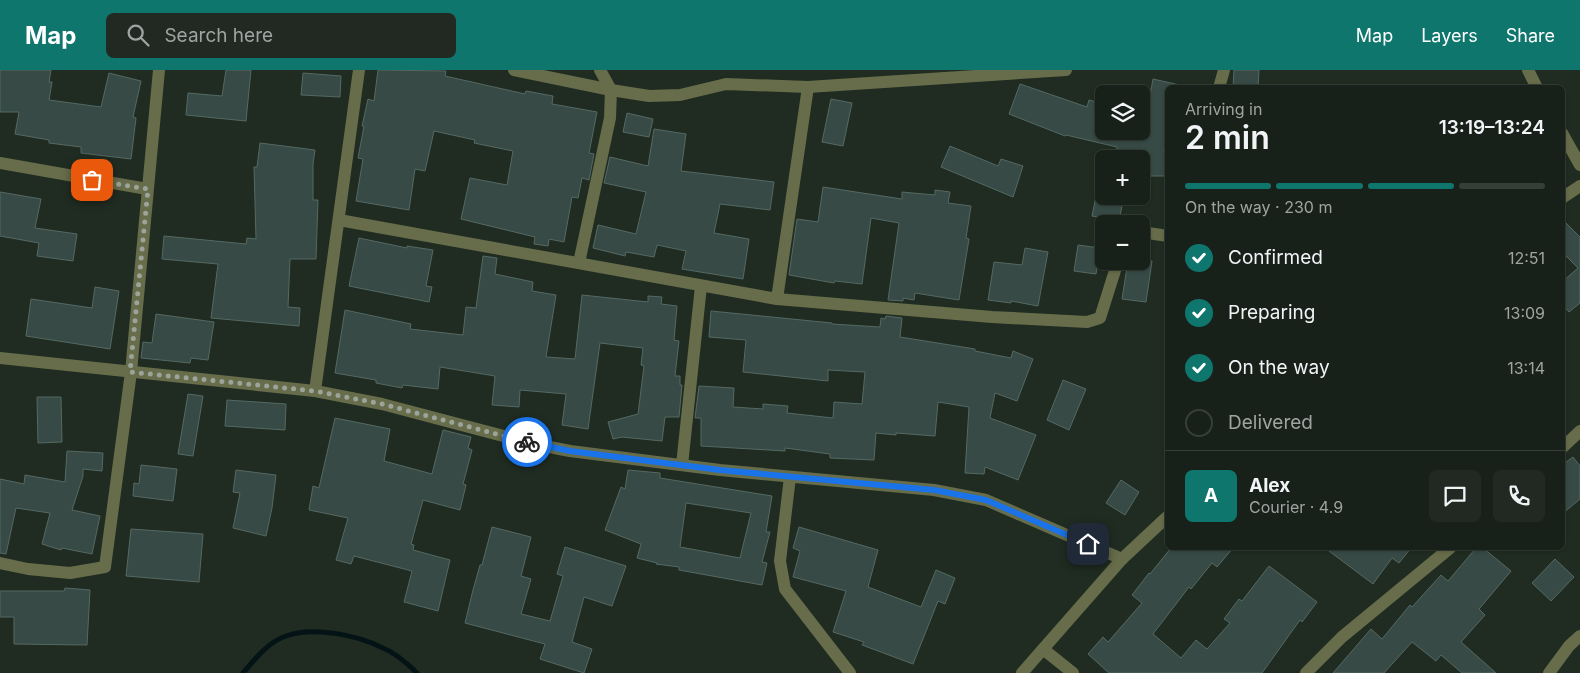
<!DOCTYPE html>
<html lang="en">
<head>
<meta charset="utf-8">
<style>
	:root { --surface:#182119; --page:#212922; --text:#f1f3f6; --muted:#9fa3a2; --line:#363e38; --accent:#0f766e }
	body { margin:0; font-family:Inter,sans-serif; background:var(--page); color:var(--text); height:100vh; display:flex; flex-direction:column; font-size:19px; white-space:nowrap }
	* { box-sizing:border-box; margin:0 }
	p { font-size:16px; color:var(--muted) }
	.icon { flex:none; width:28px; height:28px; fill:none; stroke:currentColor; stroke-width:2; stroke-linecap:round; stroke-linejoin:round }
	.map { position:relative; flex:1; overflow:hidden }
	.side { position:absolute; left:1165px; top:15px; width:400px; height:465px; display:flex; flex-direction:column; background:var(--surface); border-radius:8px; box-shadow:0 1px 4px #0004,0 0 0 1px var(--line) }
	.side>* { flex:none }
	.buttons { position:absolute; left:1095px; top:15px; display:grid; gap:10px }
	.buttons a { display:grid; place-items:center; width:55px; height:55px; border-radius:8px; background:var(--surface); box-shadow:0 1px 4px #0004,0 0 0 1px var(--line); font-size:25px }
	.pin { position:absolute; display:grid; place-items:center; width:42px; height:42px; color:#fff; margin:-21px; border-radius:10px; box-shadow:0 2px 8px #0006 }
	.courier { position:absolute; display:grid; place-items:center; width:50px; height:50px; margin:-25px; border:4px solid #1a73e8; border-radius:50%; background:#fff; color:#222; box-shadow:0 1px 6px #0007 }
	.overview em { font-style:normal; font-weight:600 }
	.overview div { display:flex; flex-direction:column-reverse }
	.overview { display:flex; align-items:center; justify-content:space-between; height:85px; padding:0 20px }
	h1 { font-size:32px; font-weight:600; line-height:38px }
	.bar { display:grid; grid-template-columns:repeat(4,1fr); gap:8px 5px; align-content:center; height:60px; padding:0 20px }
	.bar i { height:6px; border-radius:4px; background:var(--line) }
	.bar .active { background:var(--accent) }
	.bar p { grid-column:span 4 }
	.line { display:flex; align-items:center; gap:12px; padding:0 20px; border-top:1px solid var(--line) }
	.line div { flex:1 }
	.round { display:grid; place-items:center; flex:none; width:52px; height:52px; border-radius:8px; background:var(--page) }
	ol { padding:0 20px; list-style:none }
	li { display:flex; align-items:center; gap:15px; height:55px }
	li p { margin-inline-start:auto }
	li .icon { padding:5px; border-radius:50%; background:var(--accent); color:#fff; stroke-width:4 }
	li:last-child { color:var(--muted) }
	li i { width:28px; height:28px; border:2px solid var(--line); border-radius:50% }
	header { display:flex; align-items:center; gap:30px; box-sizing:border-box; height:70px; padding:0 25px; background:var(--accent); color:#fff }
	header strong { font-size:24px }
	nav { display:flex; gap:28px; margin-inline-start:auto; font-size:18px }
	.search { width:350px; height:45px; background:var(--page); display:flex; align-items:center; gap:12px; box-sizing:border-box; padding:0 18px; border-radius:8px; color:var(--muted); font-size:19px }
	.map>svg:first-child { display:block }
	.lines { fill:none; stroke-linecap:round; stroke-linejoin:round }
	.stream { stroke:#041316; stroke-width:5 }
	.building { fill:#374a45; stroke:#556964; fill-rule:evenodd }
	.street { stroke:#676d4a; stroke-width:12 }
	.done { stroke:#9ba49b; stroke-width:5; stroke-dasharray:0 9 }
	.route { stroke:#1a73e8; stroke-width:6 }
</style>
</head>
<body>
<header>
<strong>Map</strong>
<div class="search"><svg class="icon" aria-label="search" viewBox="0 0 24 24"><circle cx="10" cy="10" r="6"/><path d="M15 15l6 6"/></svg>Search here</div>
<nav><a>Map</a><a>Layers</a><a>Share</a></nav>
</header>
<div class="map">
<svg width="1580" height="603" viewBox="0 0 1580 603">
	<rect width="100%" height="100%" fill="#202c21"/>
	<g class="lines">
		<!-- stream -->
		<path class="stream" d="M 243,603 C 255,589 268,572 286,566 C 314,556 357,565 383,578 C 395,583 408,594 417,603"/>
	</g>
	<!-- building -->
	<g class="building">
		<polygon points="0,0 51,0 49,12 52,12 49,30 101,37 109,3 141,11 133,47 136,48 131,89 81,83 81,77 49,73 49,70 15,64 19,42 0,42"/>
		<polygon points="226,0 251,0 246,51 186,45 188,23 222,26"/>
		<polygon points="378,0 446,1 445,6 525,24 526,21 553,26 552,34 597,42 589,83 594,84 589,110 582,108 578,128 572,127 564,172 549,169 548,176 534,174 535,167 461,149 470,108 507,115 513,81 474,73 475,70 434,61 425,101 415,99 409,140 356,131 363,89 358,88 364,56 362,56 368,29 374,31"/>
		<polygon points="1234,0 1259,0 1258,18 1233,18"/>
		<polygon points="303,3 341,6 340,27 301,25"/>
		<polygon points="1153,9 1193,18 1168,18 1168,62 1164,82 1168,81 1168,106 1141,106 1141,89 1117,89 1117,77 1066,65 1065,66 1009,44 1020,14 1087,37 1089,30 1104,34 1104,61 1141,61 1141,24 1150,26"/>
		<polygon points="831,29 852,33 843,76 822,72"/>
		<polygon points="627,43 653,49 649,67 623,62"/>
		<polygon points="654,59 686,64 681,101 774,112 770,140 720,134 714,163 749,169 743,209 682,199 686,181 657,175 654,187 626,182 625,186 593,178 598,155 636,164 646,122 604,113 610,87 648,96"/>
		<polygon points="260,73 315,80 313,94 313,130 318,130 316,189 290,189 288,237 300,238 299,256 211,248 218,194 162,189 164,166 246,174 247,168 256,169 254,97 257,97"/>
		<polygon points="950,76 998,96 1001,89 1023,96 1013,127 941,97"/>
		<polygon points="823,117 902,129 902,122 935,125 935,120 950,122 948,133 971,136 966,168 969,169 959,230 915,223 914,230 903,228 903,231 888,230 899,153 871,148 862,214 835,211 834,213 789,205 797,149 818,152"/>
		<polygon points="0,122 41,129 35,158 77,164 73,191 37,186 39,173 0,166"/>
		<polygon points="1096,126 1124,126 1119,151 1092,146"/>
		<polygon points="1562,149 1580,167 1580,233 1569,242 1562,234 1562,212 1578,198 1562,182"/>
		<polygon points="359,168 407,178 407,176 433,180 426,216 432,217 429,232 349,216"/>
		<polygon points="1078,175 1100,178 1096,204 1074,201"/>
		<polygon points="1025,178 1048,182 1038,236 1011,231 1011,233 988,230 994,192 1022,195"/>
		<polygon points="483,186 497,188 495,204 533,212 532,221 556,225 546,287 575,289 582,225 648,232 648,226 662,227 661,234 677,236 674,270 679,271 675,306 680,306 680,315 682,315 679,347 665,347 662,371 622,367 613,369 608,352 638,344 644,296 641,295 643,278 600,273 588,359 562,355 566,324 520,320 519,337 492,335 495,306 440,297 438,319 403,315 402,318 376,313 376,310 335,303 345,240 411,254 410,259 463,265 466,237 476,238"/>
		<polygon points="1128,191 1152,191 1146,232 1122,229"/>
		<polygon points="95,217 119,221 110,279 26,266 31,229 92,238"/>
		<polygon points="711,241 832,253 832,254 880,257 881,248 885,249 886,246 902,248 900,267 975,279 975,281 1011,288 1013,281 1033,289 1017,331 995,323 990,348 1036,365 1018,410 985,397 984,404 965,403 969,337 938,332 935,366 896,363 896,365 876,363 874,390 830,388 830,384 785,378 785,381 701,376 701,348 695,348 699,316 734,318 733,337 763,339 763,334 788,336 787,343 833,348 834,332 862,334 865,302 828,300 828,311 743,302 746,270 709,267"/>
		<polygon points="156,244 214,252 208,290 191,288 190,293 141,288 143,272 152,273"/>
		<polygon points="1063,310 1086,319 1069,360 1047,350"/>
		<polygon points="188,324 203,326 193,386 178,384"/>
		<polygon points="37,327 61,327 62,372 38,373"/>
		<polygon points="227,330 286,334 285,360 225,356"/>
		<polygon points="335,348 390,359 384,391 432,404 443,360 471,367 468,378 472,380 463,414 466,415 460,440 423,430 411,474 414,475 413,480 450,490 438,541 404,532 412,501 354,486 351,494 336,490 348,448 309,440 313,416 319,418"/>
		<polygon points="67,381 103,383 102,401 83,399 83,406 72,440 100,446 92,484 62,478 61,480 42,474 50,443 16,438 6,484 0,483 0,409 24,414 25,405 65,412"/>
		<polygon points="1573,387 1580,396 1580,429 1562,444 1562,395"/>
		<polygon points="141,395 177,399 173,431 133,426 134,413 139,414"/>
		<polygon points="236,400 276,405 272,438 266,466 233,458 240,423 233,422"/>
		<path d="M 628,400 L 660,403 L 660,408 L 772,426 L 766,462 L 770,462 L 762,492 L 767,493 L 762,515 L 679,500 L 679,497 L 656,494 L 657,493 L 637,488 L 641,474 L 605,460 L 621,417 L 625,419 ZM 686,433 L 751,443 L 740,488 L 680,477 Z"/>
		<polygon points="1121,410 1139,422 1125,445 1106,433"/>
		<polygon points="492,457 531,467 521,506 531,509 521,544 550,551 563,506 557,504 565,477 626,496 612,536 584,527 572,572 592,579 584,603 540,589 545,574 465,553 473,520 480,495 482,495"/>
		<polygon points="799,457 878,480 868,517 921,537 936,500 955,508 945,534 938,531 913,594 862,575 864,572 833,562 846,521 793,507 800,481 793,478"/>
		<polygon points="131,459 203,464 199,512 126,506"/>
		<polygon points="1171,478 1233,478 1217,497 1212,493 1191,519 1189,517 1153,564 1181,588 1196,570 1207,579 1230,553 1224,549 1239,529 1242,531 1269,496 1317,532 1302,552 1300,550 1262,603 1109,603 1088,584 1103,567 1108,572 1142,533 1132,525 1149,503 1150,504"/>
		<polygon points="1325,478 1411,478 1399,493 1392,488 1373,514"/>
		<polygon points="1476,478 1483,478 1511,501 1479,539 1485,545 1461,572 1496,603 1462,603 1441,585 1436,591 1412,572 1384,603 1333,603 1371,559 1382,569 1410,535 1412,537 1441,505 1448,511"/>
		<polygon points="1555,489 1574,507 1551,531 1532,513"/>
		<polygon points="65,518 90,520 87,575 14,574 14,547 0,547 0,521 64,521"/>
	</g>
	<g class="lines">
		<!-- street -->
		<g class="street">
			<polyline points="514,0 611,20 649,26 680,25 726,14 808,17 1066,0"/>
			<polyline points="1528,0 1537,18"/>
			<polyline points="1219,18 1224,0"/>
			<polyline points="1562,63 1580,95"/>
			<polyline points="0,93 147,119"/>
			<polyline points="1562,128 1580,116"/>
			<polyline points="339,150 777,229 992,247 1087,252 1100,248 1118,191"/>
			<polyline points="1141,162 1168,166"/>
			<polyline points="579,193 610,48 611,20 600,0"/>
			<polyline points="777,229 808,17"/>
			<polyline points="0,288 315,321 382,334 534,374 570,381 720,400 934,420 986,430 1122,489"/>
			<polyline points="315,321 359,0"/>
			<polyline points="1562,378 1580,361"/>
			<polyline points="682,395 701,216"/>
			<polyline points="790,407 780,491 785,519 850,603"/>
			<polyline points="0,493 28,499 70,503 105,497 131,302 159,0"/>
			<polyline points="1043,579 1073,603"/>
			<polyline points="1022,603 1122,489 1168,446"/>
			<polyline points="1306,603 1342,567 1450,478"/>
			<polyline points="1549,603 1569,576 1580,566"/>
		</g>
	</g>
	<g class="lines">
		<!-- done -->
		<polyline class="done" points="92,110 148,119 130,302 315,321 382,334 527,372"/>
		<!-- route -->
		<polyline class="route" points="527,372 570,381 720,400 934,420 986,430 1088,474"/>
	</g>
</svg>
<div class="buttons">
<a><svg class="icon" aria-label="layers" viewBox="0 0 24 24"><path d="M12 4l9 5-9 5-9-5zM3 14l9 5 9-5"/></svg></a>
<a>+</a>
<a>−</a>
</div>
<div class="pin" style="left:92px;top:110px;background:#ea580c"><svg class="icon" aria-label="bag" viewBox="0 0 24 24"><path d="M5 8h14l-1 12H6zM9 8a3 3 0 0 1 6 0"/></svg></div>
<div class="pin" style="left:1088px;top:474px;background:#1f2937"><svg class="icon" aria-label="home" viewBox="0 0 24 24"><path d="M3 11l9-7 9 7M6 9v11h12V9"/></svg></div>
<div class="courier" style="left:527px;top:372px"><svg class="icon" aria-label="bike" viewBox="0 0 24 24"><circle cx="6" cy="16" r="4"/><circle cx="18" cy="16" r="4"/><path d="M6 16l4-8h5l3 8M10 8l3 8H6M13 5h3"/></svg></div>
<section class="side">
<div class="overview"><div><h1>2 min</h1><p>Arriving in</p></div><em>13:19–13:24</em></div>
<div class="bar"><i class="active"></i><i class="active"></i><i class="active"></i><i></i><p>On the way · 230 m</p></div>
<ol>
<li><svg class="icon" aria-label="check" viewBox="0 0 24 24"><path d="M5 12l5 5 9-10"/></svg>Confirmed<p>12:51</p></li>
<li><svg class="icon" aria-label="check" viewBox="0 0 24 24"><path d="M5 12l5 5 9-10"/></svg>Preparing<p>13:09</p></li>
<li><svg class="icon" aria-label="check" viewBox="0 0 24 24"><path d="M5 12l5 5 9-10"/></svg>On the way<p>13:14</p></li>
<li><i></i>Delivered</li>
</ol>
<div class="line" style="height:90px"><b class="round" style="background:var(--accent);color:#fff">A</b><div><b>Alex</b><p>Courier · 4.9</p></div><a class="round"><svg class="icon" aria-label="chat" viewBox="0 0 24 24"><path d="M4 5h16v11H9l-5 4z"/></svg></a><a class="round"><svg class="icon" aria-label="phone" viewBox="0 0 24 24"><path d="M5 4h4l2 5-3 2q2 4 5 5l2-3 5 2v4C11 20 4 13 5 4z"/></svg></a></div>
</section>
</div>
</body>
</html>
